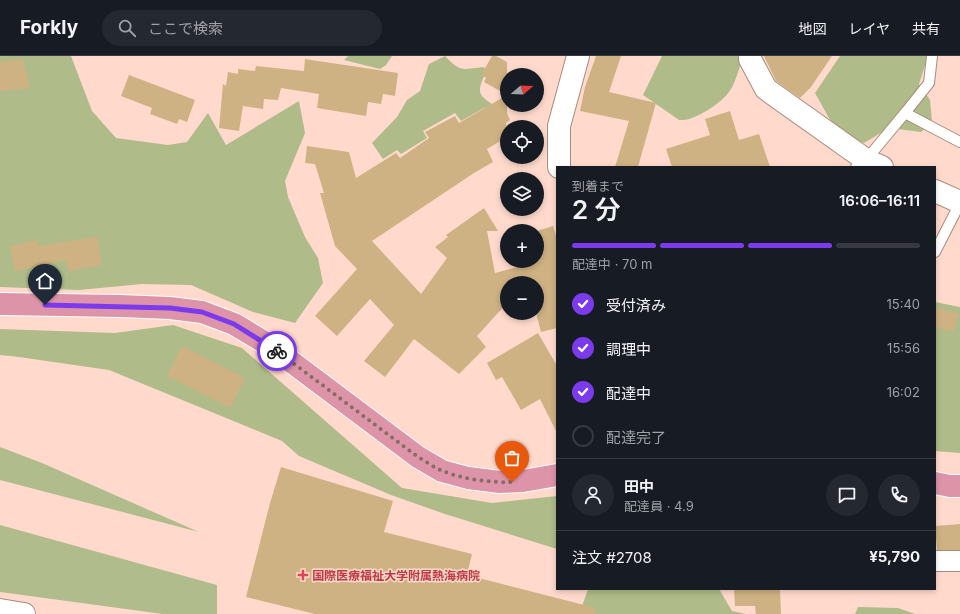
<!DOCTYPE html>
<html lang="ja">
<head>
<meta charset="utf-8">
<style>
	:root { --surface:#171b24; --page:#242831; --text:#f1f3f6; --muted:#9ea1a6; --line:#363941; --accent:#7c3aed }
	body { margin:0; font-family:Inter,"Noto Sans JP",sans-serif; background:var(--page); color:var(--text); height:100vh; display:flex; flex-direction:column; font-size:15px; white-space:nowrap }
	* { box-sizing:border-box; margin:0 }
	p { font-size:13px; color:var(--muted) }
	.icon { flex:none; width:22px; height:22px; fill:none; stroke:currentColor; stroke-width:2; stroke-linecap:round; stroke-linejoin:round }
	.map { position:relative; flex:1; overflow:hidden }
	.details { position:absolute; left:556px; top:110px; width:380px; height:424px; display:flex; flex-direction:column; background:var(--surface); border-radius:0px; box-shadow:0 2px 6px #0003 }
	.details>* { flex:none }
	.needle { width:26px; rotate:71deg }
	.controls { position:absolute; left:500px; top:12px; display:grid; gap:8px }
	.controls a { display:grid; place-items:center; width:44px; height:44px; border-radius:50%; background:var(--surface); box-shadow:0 2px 6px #0003; font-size:20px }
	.pin { position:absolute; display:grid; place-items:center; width:34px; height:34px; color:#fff; margin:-41px -17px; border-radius:50% 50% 50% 0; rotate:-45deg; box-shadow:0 0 4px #0007 }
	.pin .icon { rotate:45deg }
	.courier { position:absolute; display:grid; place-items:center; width:40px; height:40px; margin:-20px; border:3px solid #7c3aed; border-radius:50%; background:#fff; color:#222; box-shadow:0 1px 5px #0007 }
	.head em { font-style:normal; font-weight:600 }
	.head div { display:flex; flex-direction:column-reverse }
	.head { display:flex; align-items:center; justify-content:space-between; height:68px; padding:0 16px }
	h1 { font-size:26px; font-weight:600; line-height:30px }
	.bar { display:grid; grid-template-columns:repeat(4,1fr); gap:6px 4px; align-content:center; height:48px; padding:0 16px }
	.bar i { height:5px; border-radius:3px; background:var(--line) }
	.bar .active { background:var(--accent) }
	.bar p { grid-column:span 4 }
	.line { display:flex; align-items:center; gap:10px; padding:0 16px; border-top:1px solid var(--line) }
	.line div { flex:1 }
	.round { display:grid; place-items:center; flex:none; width:42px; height:42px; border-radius:21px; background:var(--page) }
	ol { padding:0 16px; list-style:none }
	li { display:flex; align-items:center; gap:12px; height:44px }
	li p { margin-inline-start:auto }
	li .icon { padding:4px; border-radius:50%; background:var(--accent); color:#fff; stroke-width:4 }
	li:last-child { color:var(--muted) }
	li i { width:22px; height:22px; border:2px solid var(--line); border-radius:50% }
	header { display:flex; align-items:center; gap:24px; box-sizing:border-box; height:56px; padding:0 20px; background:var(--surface); border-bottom:1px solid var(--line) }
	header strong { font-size:19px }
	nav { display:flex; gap:22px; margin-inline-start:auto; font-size:14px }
	.search { width:280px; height:36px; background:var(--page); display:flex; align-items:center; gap:10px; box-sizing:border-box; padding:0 14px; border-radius:22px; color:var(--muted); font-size:15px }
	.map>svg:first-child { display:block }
	.green { fill:#b0bc8c }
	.forest { fill:#afbb88 }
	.building { fill:#cfb283 }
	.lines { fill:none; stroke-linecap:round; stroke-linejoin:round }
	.service-casing { stroke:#ab8a7d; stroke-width:12 }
	.minor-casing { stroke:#ab8a7d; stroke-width:22 }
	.tertiary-casing { stroke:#ab8a7d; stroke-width:24 }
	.trunk-casing { stroke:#fff; stroke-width:24 }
	.service { stroke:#fff; stroke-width:10 }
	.minor { stroke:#fff; stroke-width:20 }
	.tertiary { stroke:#fff; stroke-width:22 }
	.trunk { stroke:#de94a8; stroke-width:22 }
	.done { stroke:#846d65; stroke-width:4; stroke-dasharray:0 7.2 }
	.route { stroke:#7c3aed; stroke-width:5 }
	.health-dot { fill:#e0444e; stroke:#ffdacc; stroke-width:1.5 }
	.labels { text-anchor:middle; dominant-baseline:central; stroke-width:3; stroke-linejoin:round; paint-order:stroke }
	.health-label { font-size:12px; font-weight:bold; fill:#be3a42; stroke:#ffdacc; text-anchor:start }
</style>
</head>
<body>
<header>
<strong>Forkly</strong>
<div class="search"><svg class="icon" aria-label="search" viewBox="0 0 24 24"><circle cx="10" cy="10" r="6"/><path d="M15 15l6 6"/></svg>ここで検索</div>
<nav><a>地図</a><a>レイヤ</a><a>共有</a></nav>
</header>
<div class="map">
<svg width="960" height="558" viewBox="0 0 960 558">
	<rect width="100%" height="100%" fill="#ffdacc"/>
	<!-- green -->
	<g class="green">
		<polygon points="0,391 42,407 199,476 0,424"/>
		<polygon points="0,469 217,529 217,558 163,558 0,536"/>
	</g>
	<!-- forest -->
	<g class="forest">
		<polygon points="0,0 71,0 92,55 116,82 168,89 187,86 208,57 226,89 299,45 305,77 285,125 288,141 305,181 318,202 323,227 295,267 253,256 191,229 142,228 79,234 0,231"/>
		<polygon points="348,0 392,0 386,9 380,13 344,4"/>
		<path d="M 445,0 C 461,17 462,13 484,11 L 486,16 C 475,39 479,39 498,52 L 488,55 L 484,52 L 461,65 L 455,57 L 423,75 L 427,82 L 401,98 L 397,94 L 383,103 L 372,87 L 397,61 L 407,44 L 420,35 L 429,8 Z"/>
		<path d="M 662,0 L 743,0 C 740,9 738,18 734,27 C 728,43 707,56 692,62 C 688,64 683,64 679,64 L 643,39 Z"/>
		<polygon points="840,0 928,0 919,28 930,44 932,65 921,76 889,72 864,87 843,80 829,62 815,37"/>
		<polygon points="935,246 960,251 960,397 935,395"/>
		<polygon points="173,269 242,292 402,432 492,447 557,440 557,493 445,458 391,439 299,400 282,385 109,314 19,301 0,299 0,273 115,277"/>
		<polygon points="588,533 719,533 732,555 746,558 581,558 581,553"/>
		<polygon points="858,551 898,552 915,558 855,558"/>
	</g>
	<!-- building -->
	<g class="building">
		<polygon points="492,0 496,0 507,6 507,39 484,26 486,22 481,19"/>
		<polygon points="596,0 621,0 609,36 656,47 638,111 615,111 629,65 580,55 585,31"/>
		<polygon points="764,0 832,0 811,31 800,42 776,25"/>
		<polygon points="23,3 30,32 0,35 0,6"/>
		<polygon points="305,3 398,17 395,40 383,38 381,48 368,46 366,60 317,52 319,38 281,32 278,44 264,43 263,53 243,50 239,75 219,72 223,28 226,30 228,16 238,18 238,13 255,15 256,10 304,15"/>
		<polygon points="129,19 195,44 187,66 179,63 177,68 150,58 152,52 121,40"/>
		<polygon points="507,39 507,57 510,64 506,67 507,81 487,93 493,106 474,117 372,185 421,238 447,202 435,191 448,181 446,179 484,152 498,175 487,175 495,217 537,206 537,175 553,170 557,183 557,272 541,276 536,257 537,227 529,227 528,224 525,227 507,227 507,247 477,280 486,291 459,318 414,283 385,321 364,305 394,269 370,243 337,280 315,260 357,213 335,190 320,137 324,137 315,108 305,107 307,90 349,96 356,122 396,97 400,102 429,82 425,76 455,60 459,67"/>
		<polygon points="730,55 739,84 759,78 770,111 672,111 666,93 710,79 705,63"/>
		<polygon points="97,181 102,209 68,215 66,204 15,215 10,190 37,184 38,190"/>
		<polygon points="935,251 959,258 953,276 935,271"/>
		<polygon points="538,277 557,310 557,377 540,343 521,354 502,321 496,324 487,307"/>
		<polygon points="182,290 245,322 230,352 167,320"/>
		<polygon points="281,411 393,445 384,476 472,498 467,519 596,552 595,558 315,558 246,541 270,447"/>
		<polygon points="960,468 960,494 937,494 935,470"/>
		<polygon points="734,533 780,533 781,558 756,558 755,550 735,550"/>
	</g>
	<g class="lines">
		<defs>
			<g id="service">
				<polyline points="905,57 929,27 932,0"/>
				<polyline points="856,111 866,104 905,57 960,86"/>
				<polyline points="935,196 960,147"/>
			</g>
			<polyline id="minor" points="935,505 960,505"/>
			<g id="tertiary">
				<polyline points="750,0 750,3 766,33 866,104 882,111"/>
				<polyline points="559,111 559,70 578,0"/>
				<polyline points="935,135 960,146"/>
				<polyline points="0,554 24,558"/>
			</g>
			<g id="trunk">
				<polyline points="0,248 120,250 170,252 202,256 234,268 269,289 418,401 442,415 468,422 500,426 523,425 557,419"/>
				<polyline points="935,427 950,430 960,430"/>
			</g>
		</defs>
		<!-- service casing -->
		<use href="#service" class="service-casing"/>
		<!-- minor casing -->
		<use href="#minor" class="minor-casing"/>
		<!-- tertiary casing -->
		<use href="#tertiary" class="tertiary-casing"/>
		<!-- trunk casing -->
		<use href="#trunk" class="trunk-casing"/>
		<!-- service -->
		<use href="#service" class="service"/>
		<!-- minor -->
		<use href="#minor" class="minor"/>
		<!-- tertiary -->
		<use href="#tertiary" class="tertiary"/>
		<!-- trunk -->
		<use href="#trunk" class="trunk"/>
	</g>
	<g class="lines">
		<!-- done -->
		<path class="done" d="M 277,295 L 418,401 C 426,405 434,412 443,415 C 462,423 491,427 512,426"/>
		<!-- route -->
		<polyline class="route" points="45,249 170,252 202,256 234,268 277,295"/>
	</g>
	<!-- markers -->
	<path class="health-dot" d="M301 513h4v4h4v4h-4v4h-4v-4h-4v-4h4z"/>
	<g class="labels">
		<!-- health labels -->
		<g class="health-label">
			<text x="312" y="519">国際医療福祉大学附属熱海病院</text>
		</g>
	</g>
</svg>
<div class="controls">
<a><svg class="needle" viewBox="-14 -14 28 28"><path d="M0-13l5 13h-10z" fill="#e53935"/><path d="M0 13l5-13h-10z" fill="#9ea1a6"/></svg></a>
<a><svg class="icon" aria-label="locate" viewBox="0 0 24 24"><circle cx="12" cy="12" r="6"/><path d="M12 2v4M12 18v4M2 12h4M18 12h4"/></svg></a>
<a><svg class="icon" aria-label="layers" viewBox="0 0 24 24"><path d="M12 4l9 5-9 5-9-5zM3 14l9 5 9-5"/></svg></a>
<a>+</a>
<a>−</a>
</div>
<div class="pin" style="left:512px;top:426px;background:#ea580c"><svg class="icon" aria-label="bag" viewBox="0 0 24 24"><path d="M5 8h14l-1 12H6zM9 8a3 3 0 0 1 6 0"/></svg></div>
<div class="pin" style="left:45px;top:249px;background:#1f2937"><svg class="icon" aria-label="home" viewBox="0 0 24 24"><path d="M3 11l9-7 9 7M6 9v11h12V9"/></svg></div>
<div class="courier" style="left:277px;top:295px"><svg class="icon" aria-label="bike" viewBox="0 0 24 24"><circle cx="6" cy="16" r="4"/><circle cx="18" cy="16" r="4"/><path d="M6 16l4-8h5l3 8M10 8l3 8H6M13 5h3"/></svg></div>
<section class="details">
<div class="head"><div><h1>2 分</h1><p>到着まで</p></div><em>16:06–16:11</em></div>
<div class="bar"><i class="active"></i><i class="active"></i><i class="active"></i><i></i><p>配達中 · 70 m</p></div>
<ol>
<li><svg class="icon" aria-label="check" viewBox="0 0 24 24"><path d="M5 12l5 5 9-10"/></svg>受付済み<p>15:40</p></li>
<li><svg class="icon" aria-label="check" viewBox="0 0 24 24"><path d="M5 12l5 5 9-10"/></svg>調理中<p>15:56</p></li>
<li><svg class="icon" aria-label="check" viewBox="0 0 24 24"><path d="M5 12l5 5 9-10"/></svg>配達中<p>16:02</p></li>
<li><i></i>配達完了</li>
</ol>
<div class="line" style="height:72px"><a class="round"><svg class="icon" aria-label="person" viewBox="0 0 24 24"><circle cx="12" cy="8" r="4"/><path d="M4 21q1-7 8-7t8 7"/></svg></a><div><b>田中</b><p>配達員 · 4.9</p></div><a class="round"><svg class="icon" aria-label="chat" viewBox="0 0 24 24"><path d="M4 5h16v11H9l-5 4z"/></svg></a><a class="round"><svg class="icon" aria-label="phone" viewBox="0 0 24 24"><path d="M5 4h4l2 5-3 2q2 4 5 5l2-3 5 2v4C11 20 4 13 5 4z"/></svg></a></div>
<div class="line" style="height:52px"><div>注文 #2708</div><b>¥5,790</b></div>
</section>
</div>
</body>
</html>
